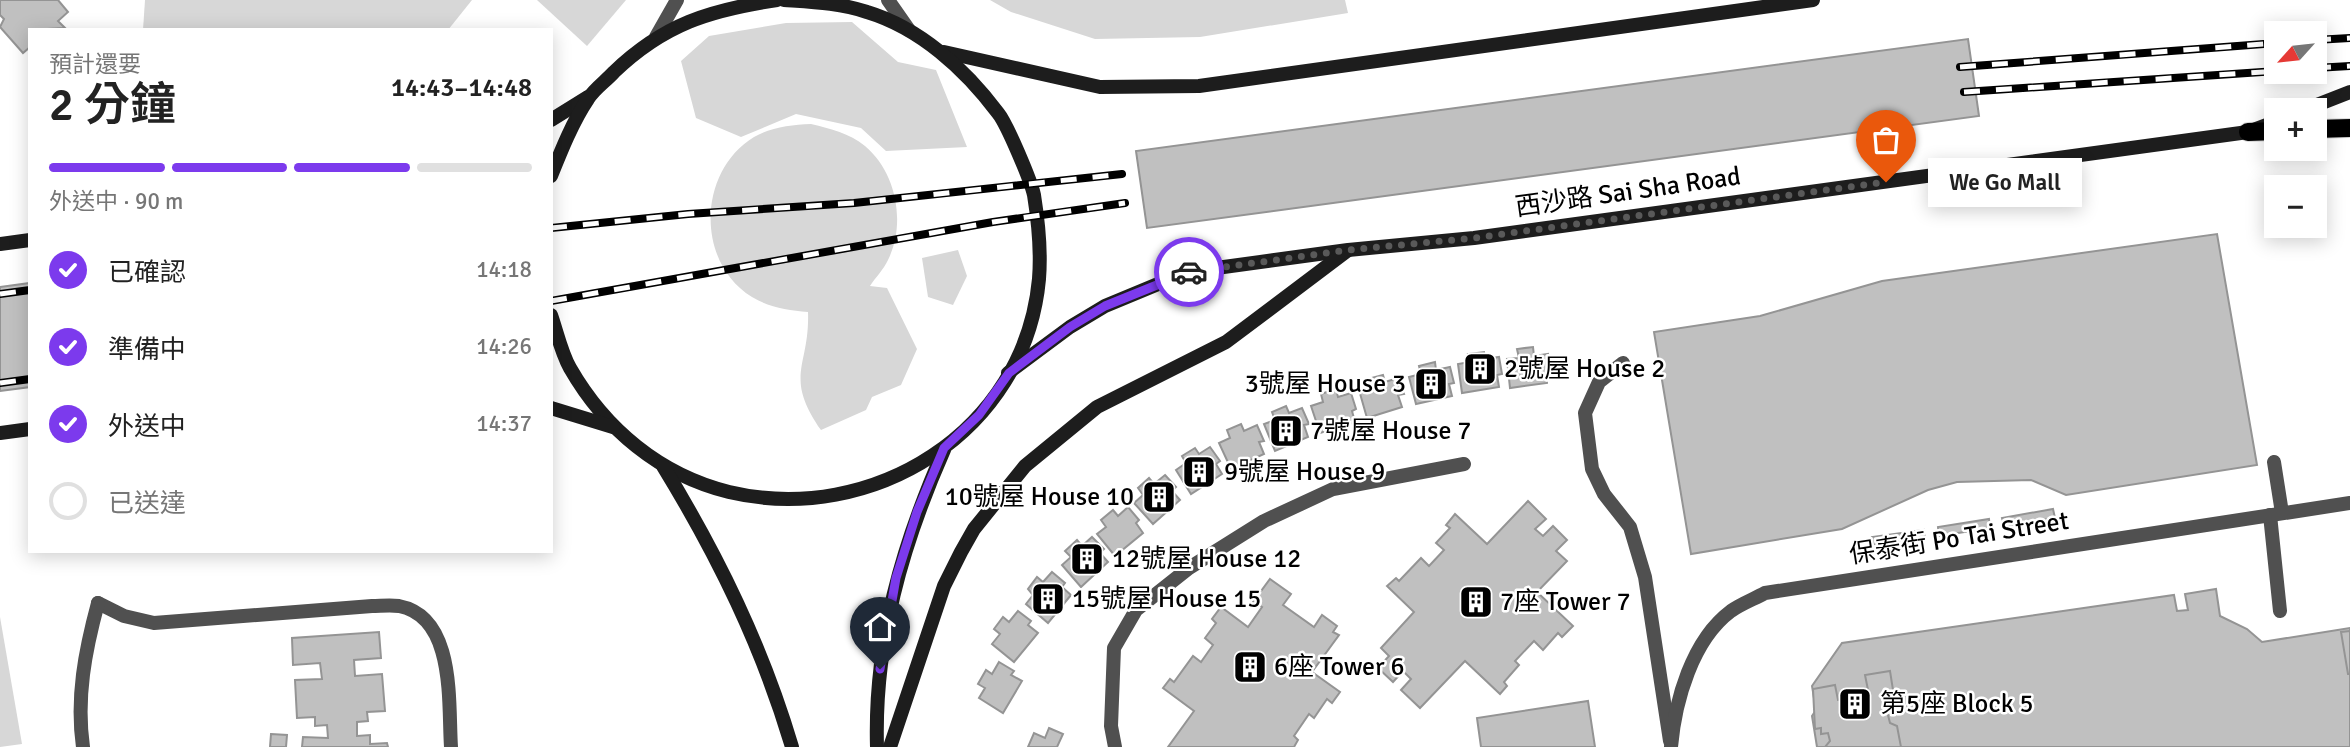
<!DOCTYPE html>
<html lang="zh-TW">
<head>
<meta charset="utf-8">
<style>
	:root { --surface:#fff; --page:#f6f6f6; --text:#222; --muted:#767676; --line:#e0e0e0; --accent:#7c3aed }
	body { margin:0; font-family:Signika,"Noto Sans TC",sans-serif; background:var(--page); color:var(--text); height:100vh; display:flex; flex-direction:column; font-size:26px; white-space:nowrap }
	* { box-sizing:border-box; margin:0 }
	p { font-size:23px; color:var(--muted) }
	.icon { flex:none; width:38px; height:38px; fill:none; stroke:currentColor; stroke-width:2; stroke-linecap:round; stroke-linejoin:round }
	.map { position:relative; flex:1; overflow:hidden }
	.drawer { position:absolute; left:28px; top:28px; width:525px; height:525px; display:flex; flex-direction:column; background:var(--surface); border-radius:0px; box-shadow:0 4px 18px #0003 }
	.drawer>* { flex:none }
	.needle { width:46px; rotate:243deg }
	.buttons { position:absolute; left:2264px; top:21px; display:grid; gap:14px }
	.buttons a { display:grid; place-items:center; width:63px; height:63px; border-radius:0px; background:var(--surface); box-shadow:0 4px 18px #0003; font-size:35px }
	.pin { position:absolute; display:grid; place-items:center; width:60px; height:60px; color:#fff; margin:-72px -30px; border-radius:50% 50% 50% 0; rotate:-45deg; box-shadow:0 0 7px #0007 }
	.pin .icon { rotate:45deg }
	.courier { position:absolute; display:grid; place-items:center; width:70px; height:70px; margin:-35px; border:5px solid #7c3aed; border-radius:50%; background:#fff; color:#222; box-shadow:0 2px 9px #0007 }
	.bubble { position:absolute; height:49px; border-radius:0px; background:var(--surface); box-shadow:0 4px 18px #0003; font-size:23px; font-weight:600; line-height:49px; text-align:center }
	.head em { font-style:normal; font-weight:600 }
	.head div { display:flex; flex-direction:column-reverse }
	.head { display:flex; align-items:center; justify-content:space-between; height:119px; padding:0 21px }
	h1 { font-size:46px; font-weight:600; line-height:52px }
	.bar { display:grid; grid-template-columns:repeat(4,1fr); gap:10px 7px; align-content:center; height:84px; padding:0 21px }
	.bar i { height:9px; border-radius:5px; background:var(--line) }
	.bar .current { background:var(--accent) }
	.bar p { grid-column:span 4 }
	ol { padding:0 21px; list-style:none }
	li { display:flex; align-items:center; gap:21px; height:77px }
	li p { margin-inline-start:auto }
	li .icon { padding:7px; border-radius:50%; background:var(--accent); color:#fff; stroke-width:4 }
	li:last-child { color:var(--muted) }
	li i { width:38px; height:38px; border:4px solid var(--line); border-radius:50% }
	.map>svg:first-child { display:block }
	.green { fill:#d7d7d7 }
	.building { fill:#c0c0c0; stroke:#949494; stroke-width:2 }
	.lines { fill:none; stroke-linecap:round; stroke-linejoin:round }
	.primary-casing { stroke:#dbdbdb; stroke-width:20 }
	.lane { stroke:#505050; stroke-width:14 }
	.street { stroke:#505050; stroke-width:14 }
	.secondary { stroke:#1d1d1d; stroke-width:14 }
	.primary { stroke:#000; stroke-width:18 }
	.rail-casing { stroke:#000; stroke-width:8 }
	.rail { stroke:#fff; stroke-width:5; stroke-dasharray:16; stroke-linecap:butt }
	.done { stroke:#595959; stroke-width:7; stroke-dasharray:0 12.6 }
	.route { stroke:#7c3aed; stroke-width:9 }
	.labels { text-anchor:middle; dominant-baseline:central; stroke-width:5; stroke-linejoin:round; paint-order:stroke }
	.street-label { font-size:26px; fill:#000; stroke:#fff }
	.poi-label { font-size:26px; fill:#000; stroke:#fff; text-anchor:start }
</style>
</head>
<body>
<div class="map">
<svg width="2350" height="747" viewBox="0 0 2350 747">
	<rect width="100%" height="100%" fill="#fff"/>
	<!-- green -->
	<g class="green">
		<polygon points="145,0 472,0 448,30 143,30"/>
		<polygon points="537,0 626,0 587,46"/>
		<polygon points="990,0 1345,0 1348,13 1200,37 1095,39 1011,12"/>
		<polygon points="852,22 898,62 936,70 967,147 886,151 861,128 796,114 741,137 696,118 681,61 709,36 786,23"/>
		<path d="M 811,124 C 831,129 849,133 865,146 C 897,173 906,224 888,260 C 884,269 875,278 870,286 L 887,288 L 917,349 L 901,385 L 872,397 L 866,410 L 821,430 C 783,375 810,367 808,312 C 788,310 770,308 752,297 C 695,262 698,171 754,137 C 772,127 791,125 811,124 Z"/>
		<polygon points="958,250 967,276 953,305 928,297 922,258"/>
		<polygon points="0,617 22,744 0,747"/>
	</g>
	<!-- building -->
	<g class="building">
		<polygon points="0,0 58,0 68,12 58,21 65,28 30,30 30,47 23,53 0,27 4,19 0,15"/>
		<polygon points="1968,39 1979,116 1147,228 1136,151"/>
		<polygon points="2217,234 2257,465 2066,495 2031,480 1957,482 1928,490 1842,529 1691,554 1654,332 1760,316 1882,281"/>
		<polygon points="30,283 30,387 0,391 0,287"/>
		<polygon points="1533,347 1534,356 1548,354 1550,370 1546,371 1547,383 1510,388 1507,359 1519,358 1517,349"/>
		<polygon points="1484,352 1485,359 1499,357 1502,374 1497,375 1499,387 1462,393 1458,364 1470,362 1468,354"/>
		<polygon points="1435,362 1436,370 1450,367 1454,383 1449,384 1452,396 1416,404 1409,377 1421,374 1419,366"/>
		<polygon points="1383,375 1385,382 1398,378 1404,394 1398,395 1402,407 1367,418 1359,390 1371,387 1368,379"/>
		<polygon points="1336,389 1338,397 1351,393 1356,409 1352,411 1355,422 1320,433 1311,406 1323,402 1321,394"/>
		<polygon points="1286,406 1289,413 1302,408 1309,424 1304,425 1308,437 1275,451 1264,424 1275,420 1272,412"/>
		<polygon points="1241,424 1244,431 1257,425 1264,441 1259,442 1264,454 1231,469 1219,443 1230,438 1227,430"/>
		<polygon points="1210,447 1220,461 1216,464 1222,474 1191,494 1176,470 1186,463 1182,456 1195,448 1199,454"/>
		<polygon points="1165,475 1176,487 1172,491 1180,500 1153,524 1134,503 1143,495 1138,488 1149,478 1154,484"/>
		<polygon points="1528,501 1546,519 1535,529 1543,536 1553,526 1567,540 1556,551 1567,561 1537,592 1573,626 1562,637 1558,633 1543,650 1534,641 1515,661 1519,665 1504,682 1507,686 1500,694 1465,661 1420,708 1401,690 1411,679 1403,671 1393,682 1378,668 1389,656 1381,648 1414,612 1387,586 1396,578 1399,581 1421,558 1429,566 1444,550 1436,543 1450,528 1446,525 1455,514 1487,544"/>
		<polygon points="1128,507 1139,520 1136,523 1143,533 1115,556 1097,534 1106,527 1101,520 1113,510 1118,516"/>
		<polygon points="2053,509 2055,518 2004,526 2002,518"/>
		<polygon points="1989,519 1990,528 1939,536 1938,527"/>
		<polygon points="1924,530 1925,538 1874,546 1872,537"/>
		<polygon points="1092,537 1104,549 1100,553 1108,562 1081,587 1062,565 1071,557 1065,551 1077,540 1082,546"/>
		<polygon points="1052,572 1065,583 1062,587 1071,595 1048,623 1026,604 1033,595 1028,589 1037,577 1043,582"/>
		<polygon points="1270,579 1291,594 1283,605 1314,627 1322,615 1337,626 1333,632 1339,635 1312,672 1340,692 1332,703 1327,699 1314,718 1309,714 1294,736 1298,740 1294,747 1168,747 1194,711 1163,688 1170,679 1174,682 1193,656 1201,662 1213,645 1205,638 1216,623 1212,619 1221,607 1248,627 1262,607 1253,602"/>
		<polygon points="2216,589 2220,616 2247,629 2262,642 2350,628 2350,747 1817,747 1812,716 1816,710 1812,686 1842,643 2174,595 2177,611 2188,610 2185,594"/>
		<polygon points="1018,611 1031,621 1028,625 1038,633 1014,662 992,644 1000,634 994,629 1003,617 1009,622"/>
		<polygon points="2350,631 2350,674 2348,674 2341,632"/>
		<polygon points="379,632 381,658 354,660 355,676 382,674 385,711 367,712 368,721 357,722 357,736 370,735 370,744 387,743 388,747 302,747 303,737 328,738 327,725 315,726 315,717 297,718 295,680 322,679 320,663 293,665 292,638"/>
		<polygon points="999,662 1014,671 1011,675 1022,681 1003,713 979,698 985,688 978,684 986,670 992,674"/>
		<polygon points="1890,671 1896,709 1892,710 1893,714 1888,715 1890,723 1897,726 1901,747 1825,747 1830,741 1828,733 1821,734 1821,728 1815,729 1813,689 1835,685 1838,700 1846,699 1845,695 1868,690 1865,675"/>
		<polygon points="1588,701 1595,747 1481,747 1477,718"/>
		<polygon points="1049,728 1063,734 1057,747 1028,747 1034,733 1045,738"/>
		<polygon points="271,734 287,735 286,747 270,747"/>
	</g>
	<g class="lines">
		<defs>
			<g id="primary">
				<polyline points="2315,129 2350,128"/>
				<polyline points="2248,132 2277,131"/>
			</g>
		</defs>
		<!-- primary casing -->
		<use href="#primary" class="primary-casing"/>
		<!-- lane -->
		<g class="lane">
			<polyline points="1623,363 1599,382 1585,413 1592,469 1604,494 1630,527 1645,577 1670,741"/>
			<polyline points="2274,462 2282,513"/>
			<polyline points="2270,515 2280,611"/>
			<path d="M 98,603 L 124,616 L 154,623 L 372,606 C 380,606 390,605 399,606 C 456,617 448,703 451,747"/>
			<polyline points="1115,747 1111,726 1114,648 1136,610 1189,568 1264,521 1333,489 1464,464"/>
		</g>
		<!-- street -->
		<g class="street">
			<polyline points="888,0 909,30"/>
			<polyline points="656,37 677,0"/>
			<path d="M 83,747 C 76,698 85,651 98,603"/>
			<path d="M 1671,747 C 1675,701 1692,640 1731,611 C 1741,604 1754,599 1765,593 L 2350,503"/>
		</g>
		<!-- secondary -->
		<g class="secondary">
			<polyline points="944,52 1100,87 1199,86 1813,0"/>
			<polyline points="2304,110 2350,92"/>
			<polyline points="551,120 588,97"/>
			<path d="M 551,176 C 561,151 573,121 588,99 C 594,89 606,81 614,72 C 664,24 710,10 777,0"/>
			<polyline points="0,244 30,240"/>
			<path d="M 551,315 C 557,332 561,352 570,368 C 605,429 660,475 729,492 C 872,526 1025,432 1039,279 C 1041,254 1038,220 1034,195 C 1031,181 1007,124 998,113 C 965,69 920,28 867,12 C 840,3 813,2 784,0"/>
			<polyline points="1008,373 1070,327 1105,306 1187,272 1348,250 1474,238 2248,132 2277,121"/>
			<polyline points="551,408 613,427"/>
			<polyline points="0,433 30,429"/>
			<path d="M 663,466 C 718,556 762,646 792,747"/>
			<path d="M 877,747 C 874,642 902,545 944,450"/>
			<polyline points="890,747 944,586 961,552 974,529 1025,466 1097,407 1226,342 1347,251"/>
		</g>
		<!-- primary -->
		<use href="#primary" class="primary"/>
		<defs>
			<g id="rail">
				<polyline points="2315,40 2350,38"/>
				<polyline points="1960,67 2277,43"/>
				<polyline points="2315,68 2350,66"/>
				<polyline points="1964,92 2277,71"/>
				<polyline points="551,228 688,214 854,203 1122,174"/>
				<polyline points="0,294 30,290"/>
				<polyline points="551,301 993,222 1125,203"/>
				<polyline points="0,383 30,379"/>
			</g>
		</defs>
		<!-- rail casing -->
		<use href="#rail" class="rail-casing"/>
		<!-- rail -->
		<use href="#rail" class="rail"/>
	</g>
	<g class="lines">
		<!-- done -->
		<polyline class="done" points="1189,272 1348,250 1474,238 1886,182"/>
		<!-- route -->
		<polyline class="route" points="880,669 896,578 917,512 944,448 979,415 1009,373 1070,327 1105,306 1189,272"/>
	</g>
	<!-- icons -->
	<defs>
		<symbol id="building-square" viewBox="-11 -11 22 22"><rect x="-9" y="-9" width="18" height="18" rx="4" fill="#000" stroke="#fff"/><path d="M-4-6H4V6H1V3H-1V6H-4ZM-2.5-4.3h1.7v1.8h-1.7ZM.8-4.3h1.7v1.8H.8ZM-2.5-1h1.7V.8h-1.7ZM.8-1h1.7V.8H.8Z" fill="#fff"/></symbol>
	</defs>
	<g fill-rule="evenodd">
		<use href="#building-square" x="1461" y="350" width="38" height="38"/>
		<use href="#building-square" x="1412" y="365" width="38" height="38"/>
		<use href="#building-square" x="1267" y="412" width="38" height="38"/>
		<use href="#building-square" x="1180" y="453" width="38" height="38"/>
		<use href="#building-square" x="1140" y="478" width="38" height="38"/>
		<use href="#building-square" x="1068" y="540" width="38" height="38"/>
		<use href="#building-square" x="1029" y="580" width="38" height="38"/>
		<use href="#building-square" x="1457" y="583" width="38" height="38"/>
		<use href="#building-square" x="1231" y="648" width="38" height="38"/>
		<use href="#building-square" x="1836" y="685" width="38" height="38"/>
	</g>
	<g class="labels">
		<!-- street labels -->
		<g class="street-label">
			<text transform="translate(1628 192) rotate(-8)">西沙路 Sai Sha Road</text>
			<text transform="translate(1959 538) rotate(-9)">保泰街 Po Tai Street</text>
		</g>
		<!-- poi labels -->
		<g class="poi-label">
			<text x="1504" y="369">2號屋 House 2</text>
			<text x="1406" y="384" text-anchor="end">3號屋 House 3</text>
			<text x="1310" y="431">7號屋 House 7</text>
			<text x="1224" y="472">9號屋 House 9</text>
			<text x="1134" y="497" text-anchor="end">10號屋 House 10</text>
			<text x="1112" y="559">12號屋 House 12</text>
			<text x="1072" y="599">15號屋 House 15</text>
			<text x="1500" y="602">7座 Tower 7</text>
			<text x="1274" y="667">6座 Tower 6</text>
			<text x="1880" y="704">第5座 Block 5</text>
		</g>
	</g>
</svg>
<div class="buttons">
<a><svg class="needle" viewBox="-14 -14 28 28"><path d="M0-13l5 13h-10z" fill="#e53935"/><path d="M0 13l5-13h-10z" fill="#767676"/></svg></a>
<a>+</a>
<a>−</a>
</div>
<div class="pin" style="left:1886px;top:182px;background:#ea580c"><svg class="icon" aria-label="bag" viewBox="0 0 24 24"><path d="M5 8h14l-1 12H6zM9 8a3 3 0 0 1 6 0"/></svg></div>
<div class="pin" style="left:880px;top:669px;background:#1f2937"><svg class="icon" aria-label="home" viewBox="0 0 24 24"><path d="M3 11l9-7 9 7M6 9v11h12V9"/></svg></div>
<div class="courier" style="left:1189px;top:272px"><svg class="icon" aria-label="car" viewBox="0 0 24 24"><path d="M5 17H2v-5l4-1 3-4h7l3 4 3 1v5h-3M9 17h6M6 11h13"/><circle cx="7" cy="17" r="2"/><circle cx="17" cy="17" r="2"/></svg></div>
<div class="bubble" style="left:1928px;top:158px;width:154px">We Go Mall</div>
<section class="drawer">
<div class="head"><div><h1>2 分鐘</h1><p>預計還要</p></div><em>14:43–14:48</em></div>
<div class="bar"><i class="current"></i><i class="current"></i><i class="current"></i><i></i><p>外送中 · 90 m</p></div>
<ol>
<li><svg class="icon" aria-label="check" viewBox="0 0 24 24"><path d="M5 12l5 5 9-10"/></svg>已確認<p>14:18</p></li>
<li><svg class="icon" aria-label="check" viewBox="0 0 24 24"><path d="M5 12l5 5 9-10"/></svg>準備中<p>14:26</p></li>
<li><svg class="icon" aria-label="check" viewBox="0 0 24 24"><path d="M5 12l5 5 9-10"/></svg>外送中<p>14:37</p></li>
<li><i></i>已送達</li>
</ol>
</section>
</div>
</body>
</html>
